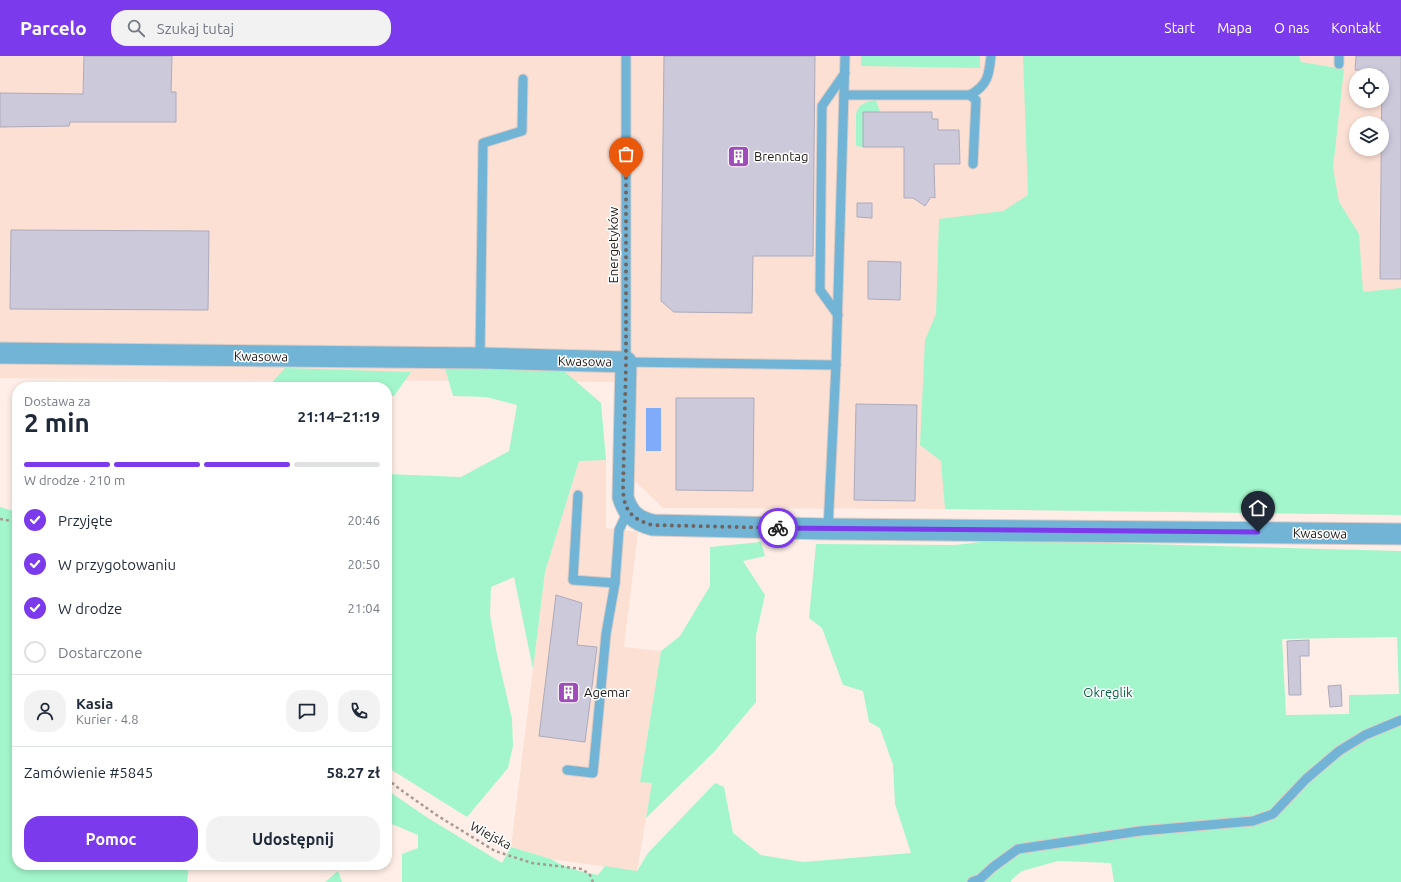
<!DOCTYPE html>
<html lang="pl">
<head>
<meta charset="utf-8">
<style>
	:root { --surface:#fff; --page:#f2f2f3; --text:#1f2937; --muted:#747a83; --line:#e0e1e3; --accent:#7c3aed }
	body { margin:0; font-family:Ubuntu,sans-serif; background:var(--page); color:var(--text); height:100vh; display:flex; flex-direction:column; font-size:15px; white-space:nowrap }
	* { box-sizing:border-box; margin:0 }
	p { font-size:13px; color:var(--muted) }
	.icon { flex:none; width:22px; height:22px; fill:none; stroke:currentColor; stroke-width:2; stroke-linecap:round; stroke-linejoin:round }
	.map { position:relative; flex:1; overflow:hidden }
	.sheet { position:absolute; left:12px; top:326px; width:380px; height:488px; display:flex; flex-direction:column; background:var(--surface); border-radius:16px; box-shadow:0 2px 6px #0003 }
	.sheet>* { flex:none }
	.tools { position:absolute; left:1349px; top:12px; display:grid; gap:8px }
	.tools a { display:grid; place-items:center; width:40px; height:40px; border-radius:50%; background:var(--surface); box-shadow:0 2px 6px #0003; font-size:20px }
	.pin { position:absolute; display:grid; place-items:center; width:34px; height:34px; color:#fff; margin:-41px -17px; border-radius:50% 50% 50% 0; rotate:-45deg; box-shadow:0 0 4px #0007 }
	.pin .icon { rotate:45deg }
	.courier { position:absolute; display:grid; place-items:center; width:40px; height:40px; margin:-20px; border:3px solid #7c3aed; border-radius:50%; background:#fff; color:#222; box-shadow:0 1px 5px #0007 }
	.head em { font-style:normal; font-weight:700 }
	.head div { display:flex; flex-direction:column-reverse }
	.head { display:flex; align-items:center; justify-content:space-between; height:68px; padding:0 12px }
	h1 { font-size:26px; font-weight:700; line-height:30px }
	.bar { display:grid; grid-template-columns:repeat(4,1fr); gap:6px 4px; align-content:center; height:48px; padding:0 12px }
	.bar i { height:5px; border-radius:3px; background:var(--line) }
	.bar .on { background:var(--accent) }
	.bar p { grid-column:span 4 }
	.line { display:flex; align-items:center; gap:10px; padding:0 12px; border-top:1px solid var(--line) }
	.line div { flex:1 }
	.round { display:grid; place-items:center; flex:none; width:42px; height:42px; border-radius:16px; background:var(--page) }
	ol { padding:0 12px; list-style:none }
	li { display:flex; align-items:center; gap:12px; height:44px }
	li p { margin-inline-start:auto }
	li .icon { padding:4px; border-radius:50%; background:var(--accent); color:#fff; stroke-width:4 }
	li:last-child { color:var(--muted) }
	li i { width:22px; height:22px; border:2px solid var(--line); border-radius:50% }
	.primary-button { display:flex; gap:8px; margin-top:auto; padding:8px 12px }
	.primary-button a { flex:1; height:46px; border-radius:16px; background:var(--accent); color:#fff; font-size:16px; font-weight:700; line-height:46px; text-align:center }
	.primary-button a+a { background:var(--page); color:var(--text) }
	header { display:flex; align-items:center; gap:24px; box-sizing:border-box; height:56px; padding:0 20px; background:var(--accent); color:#fff }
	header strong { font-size:19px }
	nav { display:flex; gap:22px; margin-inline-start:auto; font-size:14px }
	.search { width:280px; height:36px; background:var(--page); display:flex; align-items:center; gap:10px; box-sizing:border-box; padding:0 14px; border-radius:16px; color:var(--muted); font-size:15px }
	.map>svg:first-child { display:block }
	.built { fill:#fce0d4; fill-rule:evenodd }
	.green { fill:#a3f6cb; fill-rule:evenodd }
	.water { fill:#80abfb }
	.building { fill:#ccc9db; stroke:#acaabb }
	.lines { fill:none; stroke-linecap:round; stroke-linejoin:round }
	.service-casing { stroke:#dbccc6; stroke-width:11 }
	.tertiary-casing { stroke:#dbccc6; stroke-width:23 }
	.path { stroke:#a79a94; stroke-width:2.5; stroke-dasharray:3 3; stroke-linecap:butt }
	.service { stroke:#72b4d6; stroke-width:9 }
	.tertiary { stroke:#72b4d6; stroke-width:21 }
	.done { stroke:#6f6460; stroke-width:4; stroke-dasharray:0 7.2 }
	.route { stroke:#7c3aed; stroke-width:5 }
	.labels { text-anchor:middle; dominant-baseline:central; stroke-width:3; stroke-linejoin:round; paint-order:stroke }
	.poi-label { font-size:13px; fill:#211a17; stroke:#fff; text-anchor:start }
	.street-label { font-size:13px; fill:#211a17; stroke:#fff }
	.park-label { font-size:13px; fill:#07603f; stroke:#fff }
</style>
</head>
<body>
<header>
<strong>Parcelo</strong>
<div class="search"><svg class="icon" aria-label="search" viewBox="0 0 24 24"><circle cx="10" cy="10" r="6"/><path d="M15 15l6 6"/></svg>Szukaj tutaj</div>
<nav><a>Start</a><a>Mapa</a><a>O nas</a><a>Kontakt</a></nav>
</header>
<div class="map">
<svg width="1401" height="826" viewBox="0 0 1401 826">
	<rect width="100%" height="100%" fill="#ffeee7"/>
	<!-- built -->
	<g class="built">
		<path d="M 0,0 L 1401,0 L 1401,459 L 945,453 L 663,452 L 634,424 L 632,326 L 0,322 ZM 1356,19 L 1382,19 L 1382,45 L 1356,45 ZM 1356,67 L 1382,67 L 1382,93 L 1356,93 Z"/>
		<polygon points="579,404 606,404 606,472 638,476 624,591 661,595 640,725 652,727 637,815 551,803 511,791 545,516"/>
	</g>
	<!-- green -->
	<g class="green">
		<polygon points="861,0 980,0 980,12 861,10"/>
		<polygon points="1023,0 1299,0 1301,6 1344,13 1333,112 1339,146 1359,178 1363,236 1401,232 1401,459 945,453 941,405 920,389 925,284 936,258 939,163 1003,155 1028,139"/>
		<path d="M 876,44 L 880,56 L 863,56 L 863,91 L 856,90 L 856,57 C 860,47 867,45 876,44 Z"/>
		<polygon points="285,312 411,316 394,340 387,340 387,331 268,331"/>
		<polygon points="445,312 564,315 601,347 606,404 579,405 545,516 533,613 514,521 491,531 490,559 497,598 512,663 513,690 508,712 467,761 387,711 387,418 461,421 509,395 517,349 486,341 453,340"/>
		<polygon points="0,451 17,456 17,809 189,809 187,826 0,826"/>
		<path d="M 998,484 L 1401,495 L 1401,826 L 1114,826 L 1111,807 L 1058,805 L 1022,815 L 1011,824 L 1011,826 L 402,826 L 402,798 L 418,792 L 418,779 L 387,766 L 387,734 L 428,762 L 502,807 L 511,791 L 551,803 C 565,812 582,816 598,819 L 605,810 L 637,815 L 648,797 L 715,727 L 724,731 L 733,777 L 761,799 L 803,806 L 911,797 L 895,748 L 893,709 L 880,672 L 869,666 L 863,635 L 843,629 L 822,572 L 809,562 L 816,488 L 955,489 ZM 1397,581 L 1399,638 L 1349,639 L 1349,658 L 1286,659 L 1282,583 Z"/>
		<polygon points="761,486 765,500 743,505 765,539 756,579 756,646 714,696 646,762 652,727 640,726 661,595 680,580 710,530 710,491"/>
		<polygon points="338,815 342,826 325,826"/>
	</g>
	<!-- water -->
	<rect class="water" x="646" y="352" width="15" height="43"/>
	<!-- building -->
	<g class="building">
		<polygon points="84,0 172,0 171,36 176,36 176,66 70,66 69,70 0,71 0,37 83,38"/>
		<polygon points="664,0 815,0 813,200 753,200 752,257 674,256 661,245"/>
		<polygon points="1356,0 1401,0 1401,223 1380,223 1382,15 1355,14"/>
		<polygon points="863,56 932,56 932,63 938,63 938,74 959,74 960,108 934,108 935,142 931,141 925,150 913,142 904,142 904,91 863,91"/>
		<polygon points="857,147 872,147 872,162 857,161"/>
		<polygon points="11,174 209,175 208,254 10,253"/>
		<polygon points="868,205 901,206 900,244 868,243"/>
		<polygon points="676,342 754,342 753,435 676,434"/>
		<polygon points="856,348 917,349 915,445 854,444"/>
		<polygon points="556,539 582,547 577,589 597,591 585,686 539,680"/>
		<polygon points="1309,584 1309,600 1300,600 1301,639 1289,639 1287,585"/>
		<polygon points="1341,629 1342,650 1330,651 1328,630"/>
	</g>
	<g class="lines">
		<defs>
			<g id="service">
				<polyline points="626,0 626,306 836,309"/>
				<polyline points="1339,8 1339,0"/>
				<path d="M 844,39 L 970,39 C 988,29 989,19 991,0"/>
				<polyline points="970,39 976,44 973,108"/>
				<polyline points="838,259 820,234 822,50 845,17"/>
				<polyline points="480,302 483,87 522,75 523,23"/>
				<polyline points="578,439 573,524 615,527"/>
				<polyline points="828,473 836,309 845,0"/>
				<polyline points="567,714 593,717 606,578 615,527 619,474 628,455"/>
				<polyline points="972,826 980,823 993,811 1018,793 1140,775 1253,765 1273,758 1306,723 1339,695 1365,679 1401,664"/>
			</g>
			<path id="tertiary" d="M 0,297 L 480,302 L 626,306 L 623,441 C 628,458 636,465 653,469 L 828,473 L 1401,478"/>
		</defs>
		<!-- service casing -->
		<use href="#service" class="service-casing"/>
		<!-- tertiary casing -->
		<use href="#tertiary" class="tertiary-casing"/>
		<!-- path -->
		<g class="path">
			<polyline points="0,463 17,466"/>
			<polyline points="387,723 401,734 438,760 495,795 532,807 582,813 590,819 593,826"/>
		</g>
		<!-- service -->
		<use href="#service" class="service"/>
		<!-- tertiary -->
		<use href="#tertiary" class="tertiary"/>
	</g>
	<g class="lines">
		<!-- done -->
		<path class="done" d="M 626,122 L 626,306 L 623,434 C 624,455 632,463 652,469 L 778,472"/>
		<!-- route -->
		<polyline class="route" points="778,472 1258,476"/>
	</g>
	<!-- icons -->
	<defs>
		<symbol id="building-square" viewBox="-11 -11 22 22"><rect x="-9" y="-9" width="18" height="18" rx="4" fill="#a04cbb" stroke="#fff"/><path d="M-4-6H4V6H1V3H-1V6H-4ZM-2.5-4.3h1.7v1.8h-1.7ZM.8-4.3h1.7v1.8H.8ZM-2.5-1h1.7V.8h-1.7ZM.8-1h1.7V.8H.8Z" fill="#fff"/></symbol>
	</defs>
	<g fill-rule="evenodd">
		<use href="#building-square" x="726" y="88" width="25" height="25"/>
		<use href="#building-square" x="556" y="624" width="25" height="25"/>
	</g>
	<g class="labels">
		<!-- poi labels -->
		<g class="poi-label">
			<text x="754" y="100">Brenntag</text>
			<text x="584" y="636">Agemar</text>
		</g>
		<!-- street labels -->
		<g class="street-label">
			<text transform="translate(613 189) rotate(-90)">Energetyków</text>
			<text transform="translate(261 300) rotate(1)">Kwasowa</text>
			<text transform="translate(585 305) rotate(1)">Kwasowa</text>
			<text transform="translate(1320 477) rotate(1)">Kwasowa</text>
			<text transform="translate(491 779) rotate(28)">Wiejska</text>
		</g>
		<!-- park labels -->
		<g class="park-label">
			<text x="1108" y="636">Okręglik</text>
		</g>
	</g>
</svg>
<div class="tools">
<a><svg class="icon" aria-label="locate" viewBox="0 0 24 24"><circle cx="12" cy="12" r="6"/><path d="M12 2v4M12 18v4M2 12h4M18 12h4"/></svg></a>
<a><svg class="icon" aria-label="layers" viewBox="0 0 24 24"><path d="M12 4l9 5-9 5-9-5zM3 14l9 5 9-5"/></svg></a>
</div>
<div class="pin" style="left:626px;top:122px;background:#ea580c"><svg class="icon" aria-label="bag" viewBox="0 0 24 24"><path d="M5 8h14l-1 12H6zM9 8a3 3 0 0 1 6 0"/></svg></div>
<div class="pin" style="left:1258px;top:476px;background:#1f2937"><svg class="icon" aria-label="home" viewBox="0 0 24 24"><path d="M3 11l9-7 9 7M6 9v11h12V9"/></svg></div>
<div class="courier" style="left:778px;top:472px"><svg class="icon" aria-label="bike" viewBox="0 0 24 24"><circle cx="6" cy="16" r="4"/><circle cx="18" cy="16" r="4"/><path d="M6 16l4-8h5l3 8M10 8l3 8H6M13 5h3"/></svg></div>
<section class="sheet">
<div class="head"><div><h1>2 min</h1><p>Dostawa za</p></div><em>21:14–21:19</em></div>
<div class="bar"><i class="on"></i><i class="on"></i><i class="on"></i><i></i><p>W drodze · 210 m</p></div>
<ol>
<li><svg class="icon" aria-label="check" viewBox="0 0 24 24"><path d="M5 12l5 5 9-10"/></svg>Przyjęte<p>20:46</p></li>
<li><svg class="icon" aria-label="check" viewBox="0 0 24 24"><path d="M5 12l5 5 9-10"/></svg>W przygotowaniu<p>20:50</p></li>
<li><svg class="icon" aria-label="check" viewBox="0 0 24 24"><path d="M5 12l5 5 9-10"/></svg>W drodze<p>21:04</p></li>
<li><i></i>Dostarczone</li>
</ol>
<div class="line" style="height:72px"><a class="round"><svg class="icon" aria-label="person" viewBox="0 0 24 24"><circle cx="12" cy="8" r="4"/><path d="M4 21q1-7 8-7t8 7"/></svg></a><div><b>Kasia</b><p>Kurier · 4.8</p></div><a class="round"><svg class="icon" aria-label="chat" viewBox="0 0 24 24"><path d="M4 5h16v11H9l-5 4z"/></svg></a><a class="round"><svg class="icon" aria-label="phone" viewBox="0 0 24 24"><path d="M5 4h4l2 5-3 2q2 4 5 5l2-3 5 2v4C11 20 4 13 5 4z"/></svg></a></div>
<div class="line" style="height:52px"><div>Zamówienie #5845</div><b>58.27 zł</b></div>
<div class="primary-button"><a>Pomoc</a><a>Udostępnij</a></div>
</section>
</div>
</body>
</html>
